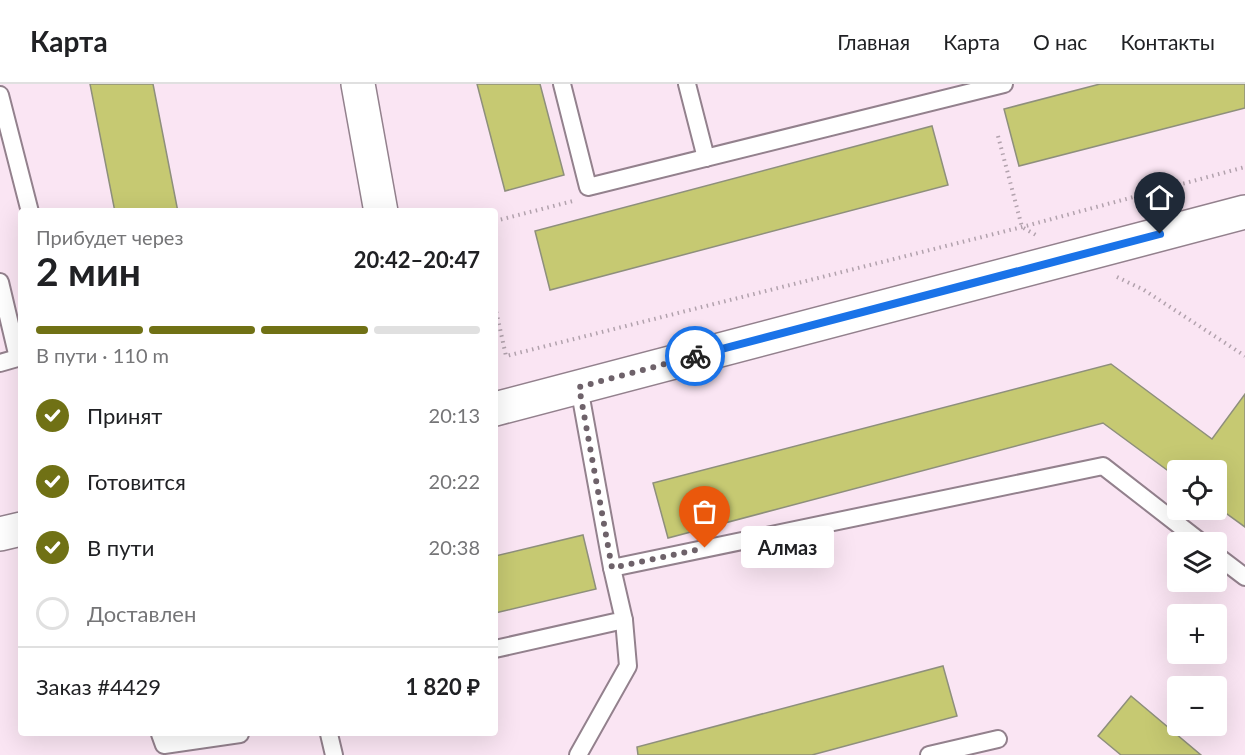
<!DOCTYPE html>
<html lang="ru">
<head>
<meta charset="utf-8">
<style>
	:root { --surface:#fff; --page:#f6f6f6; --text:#202124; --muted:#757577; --line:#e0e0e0; --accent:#707115 }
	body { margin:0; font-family:Lato,sans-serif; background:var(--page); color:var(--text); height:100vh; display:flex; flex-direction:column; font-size:22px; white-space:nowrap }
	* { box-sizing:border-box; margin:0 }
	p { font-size:20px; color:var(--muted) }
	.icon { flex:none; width:33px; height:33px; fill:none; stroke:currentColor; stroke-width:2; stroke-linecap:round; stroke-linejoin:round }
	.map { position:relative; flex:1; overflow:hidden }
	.sheet { position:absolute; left:18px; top:124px; width:480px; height:528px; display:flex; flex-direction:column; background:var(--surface); border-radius:6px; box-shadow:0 6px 24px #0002 }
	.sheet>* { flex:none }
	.tools { position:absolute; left:1167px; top:376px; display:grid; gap:12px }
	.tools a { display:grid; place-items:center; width:60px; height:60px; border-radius:6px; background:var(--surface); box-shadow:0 6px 24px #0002; font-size:30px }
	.pin { position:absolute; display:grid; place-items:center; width:51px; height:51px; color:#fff; margin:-62px -26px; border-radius:50% 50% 50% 0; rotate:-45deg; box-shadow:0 0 6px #0007 }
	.pin .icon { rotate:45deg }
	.courier { position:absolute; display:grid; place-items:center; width:60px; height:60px; margin:-30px; border:4px solid #1a73e8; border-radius:50%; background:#fff; color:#222; box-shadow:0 2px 8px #0007 }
	.bubble { position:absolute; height:42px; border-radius:6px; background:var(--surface); box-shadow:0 6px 24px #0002; font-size:20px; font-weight:700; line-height:42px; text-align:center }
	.headline em { font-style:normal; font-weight:700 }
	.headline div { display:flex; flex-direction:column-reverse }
	.headline { display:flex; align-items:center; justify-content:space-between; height:102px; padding:0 18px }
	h1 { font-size:39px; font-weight:700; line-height:45px }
	.bar { display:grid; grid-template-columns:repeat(4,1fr); gap:9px 6px; align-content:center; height:72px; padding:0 18px }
	.bar i { height:8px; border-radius:4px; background:var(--line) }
	.bar .current { background:var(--accent) }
	.bar p { grid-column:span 4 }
	.line { display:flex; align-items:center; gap:15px; padding:0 18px; border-top:2px solid var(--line) }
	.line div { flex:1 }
	ol { padding:0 18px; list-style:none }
	li { display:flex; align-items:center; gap:18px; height:66px }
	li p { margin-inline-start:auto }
	li .icon { padding:6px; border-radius:50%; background:var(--accent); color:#fff; stroke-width:4 }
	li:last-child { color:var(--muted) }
	li i { width:33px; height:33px; border:3px solid var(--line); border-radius:50% }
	header { display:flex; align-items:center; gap:36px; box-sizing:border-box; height:84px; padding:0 30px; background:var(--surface); border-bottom:2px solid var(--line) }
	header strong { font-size:28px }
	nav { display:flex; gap:33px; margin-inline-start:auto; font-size:21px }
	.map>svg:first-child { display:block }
	.building { fill:#c6c972; stroke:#8e8f7c; stroke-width:1.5 }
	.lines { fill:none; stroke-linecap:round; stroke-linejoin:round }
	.service-casing { stroke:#93818d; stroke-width:20 }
	.tertiary-casing { stroke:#93818d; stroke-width:36 }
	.secondary-casing { stroke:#93818d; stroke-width:36 }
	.path { stroke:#b2a2ad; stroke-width:4; stroke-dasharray:1.5 4.5; stroke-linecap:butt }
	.service { stroke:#fff; stroke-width:16 }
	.tertiary { stroke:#fff; stroke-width:33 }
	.secondary { stroke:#fff; stroke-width:33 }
	.done { stroke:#6e626a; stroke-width:6; stroke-dasharray:0 10.8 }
	.route { stroke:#1a73e8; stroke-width:8 }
</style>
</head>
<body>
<header>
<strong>Карта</strong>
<nav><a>Главная</a><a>Карта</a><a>О нас</a><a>Контакты</a></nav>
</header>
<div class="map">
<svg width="1245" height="671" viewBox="0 0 1245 671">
	<rect width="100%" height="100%" fill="#fae5f3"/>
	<!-- building -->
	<g class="building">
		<polygon points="90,0 153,0 178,128 115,128"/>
		<polygon points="477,0 540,0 564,91 505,107"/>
		<polygon points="1100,0 1245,0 1245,24 1019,82 1004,25"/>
		<polygon points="932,42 948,101 550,206 535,147"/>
		<polygon points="1111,280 1212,355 1245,310 1245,443 1216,422 1216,387 1178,387 1178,394 1103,339 668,454 653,399"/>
		<polygon points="583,451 596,505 495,529 495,472"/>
		<polygon points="943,582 957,632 812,671 638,671 637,663"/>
		<polygon points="1131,612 1201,671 1121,671 1098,652"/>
	</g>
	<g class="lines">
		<defs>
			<g id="service">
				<polyline points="562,0 588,103 1004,0"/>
				<polyline points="687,0 706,74"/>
				<polyline points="0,11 30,128"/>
				<polyline points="0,198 18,274"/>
				<polyline points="0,279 21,273"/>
				<polyline points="579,303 612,484 1103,382 1202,459"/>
				<polyline points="1216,471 1245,493"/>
				<polyline points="495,565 624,536 612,484"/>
				<polyline points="160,650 164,661 240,650"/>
				<polyline points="329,650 334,671"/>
				<polyline points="578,671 628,582 624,536"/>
				<polyline points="929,671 998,655"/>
			</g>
			<polyline id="tertiary" points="0,450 21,445"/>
			<g id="secondary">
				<polyline points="358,0 381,128"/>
				<polyline points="495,325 1245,128"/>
			</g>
		</defs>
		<!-- service casing -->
		<use href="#service" class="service-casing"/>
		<!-- tertiary casing -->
		<use href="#tertiary" class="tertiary-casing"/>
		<!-- secondary casing -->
		<use href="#secondary" class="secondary-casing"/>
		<!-- path -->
		<g class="path">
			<polyline points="998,52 1022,143 1036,151"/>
			<polyline points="495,137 573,117"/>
			<polyline points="1117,193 1144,206 1245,272"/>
			<polyline points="495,222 506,272 1022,143 1245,83"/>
		</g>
		<!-- service -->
		<use href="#service" class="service"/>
		<!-- tertiary -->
		<use href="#tertiary" class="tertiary"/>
		<!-- secondary -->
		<use href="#secondary" class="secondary"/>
	</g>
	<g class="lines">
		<!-- done -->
		<polyline class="done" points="695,272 579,303 612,484 705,464"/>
		<!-- route -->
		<polyline class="route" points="695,272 1160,150"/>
	</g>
</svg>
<div class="tools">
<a><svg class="icon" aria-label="locate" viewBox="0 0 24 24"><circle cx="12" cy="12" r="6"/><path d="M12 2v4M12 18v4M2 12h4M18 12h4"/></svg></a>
<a><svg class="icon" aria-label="layers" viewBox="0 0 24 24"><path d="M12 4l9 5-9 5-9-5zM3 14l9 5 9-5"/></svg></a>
<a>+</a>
<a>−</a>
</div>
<div class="pin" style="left:705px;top:464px;background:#ea580c"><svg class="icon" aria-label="bag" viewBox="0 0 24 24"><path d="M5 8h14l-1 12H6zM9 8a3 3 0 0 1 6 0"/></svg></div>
<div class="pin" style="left:1160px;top:150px;background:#1f2937"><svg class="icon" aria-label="home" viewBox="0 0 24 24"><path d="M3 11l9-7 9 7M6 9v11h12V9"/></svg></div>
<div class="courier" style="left:695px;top:272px"><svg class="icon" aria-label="bike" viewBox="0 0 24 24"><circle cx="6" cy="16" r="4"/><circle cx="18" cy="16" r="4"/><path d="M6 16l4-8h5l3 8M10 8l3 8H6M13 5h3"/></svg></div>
<div class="bubble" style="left:741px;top:442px;width:93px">Алмаз</div>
<section class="sheet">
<div class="headline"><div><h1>2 мин</h1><p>Прибудет через</p></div><em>20:42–20:47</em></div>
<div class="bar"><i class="current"></i><i class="current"></i><i class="current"></i><i></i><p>В пути · 110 m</p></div>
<ol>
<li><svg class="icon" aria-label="check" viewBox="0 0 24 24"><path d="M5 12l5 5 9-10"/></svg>Принят<p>20:13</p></li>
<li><svg class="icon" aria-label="check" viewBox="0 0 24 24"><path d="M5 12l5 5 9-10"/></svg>Готовится<p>20:22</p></li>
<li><svg class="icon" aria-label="check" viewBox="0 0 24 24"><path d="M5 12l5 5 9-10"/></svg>В пути<p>20:38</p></li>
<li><i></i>Доставлен</li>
</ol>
<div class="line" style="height:78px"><div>Заказ #4429</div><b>1 820 ₽</b></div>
</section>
</div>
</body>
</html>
